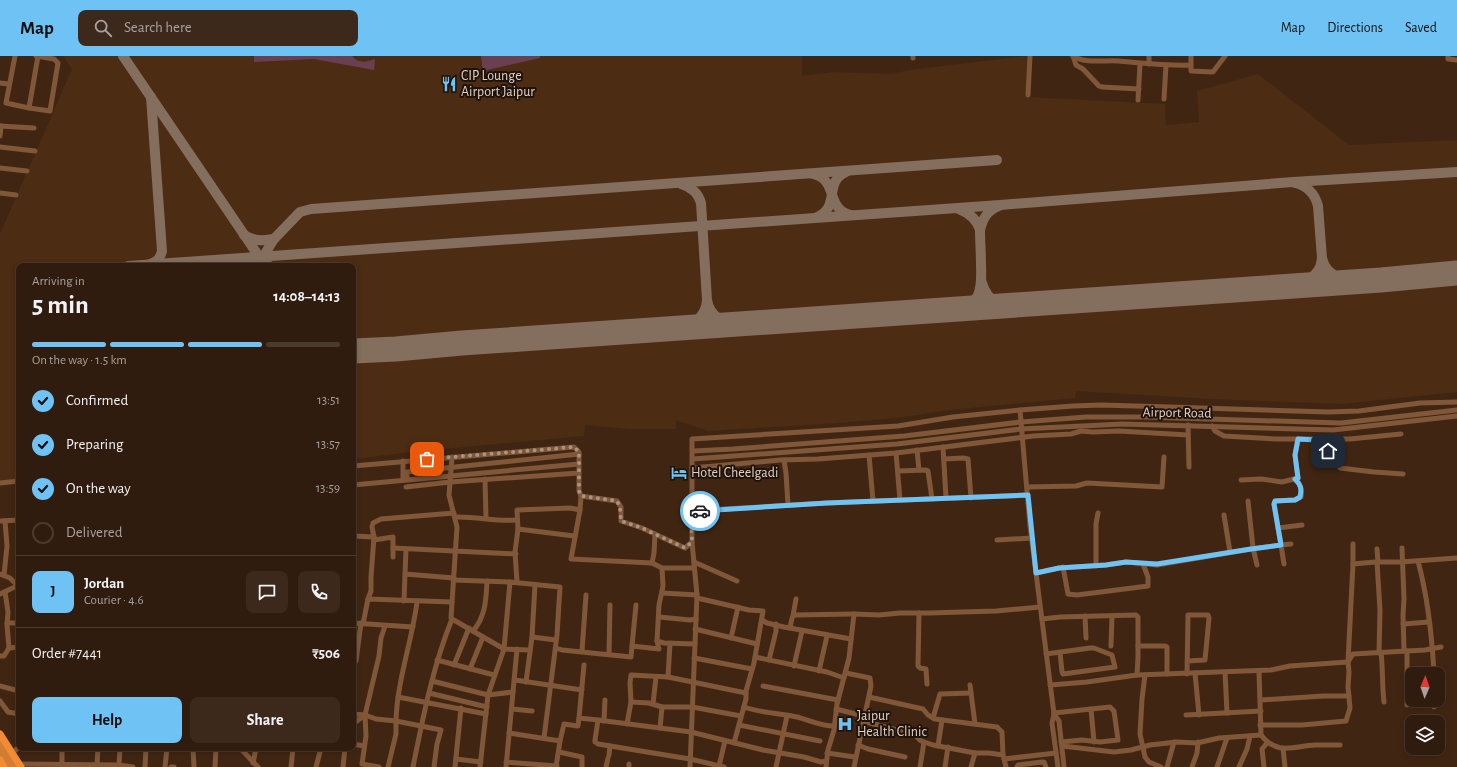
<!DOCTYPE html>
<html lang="en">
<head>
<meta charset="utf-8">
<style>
	:root { --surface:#301c0e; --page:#3c291c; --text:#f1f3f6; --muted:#a8a19e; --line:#4b3a2e; --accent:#6fc2f4 }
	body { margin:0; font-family:"Alegreya Sans",sans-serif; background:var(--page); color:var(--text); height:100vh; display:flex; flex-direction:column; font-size:15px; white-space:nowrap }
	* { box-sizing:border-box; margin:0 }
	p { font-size:13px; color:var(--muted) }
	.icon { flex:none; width:22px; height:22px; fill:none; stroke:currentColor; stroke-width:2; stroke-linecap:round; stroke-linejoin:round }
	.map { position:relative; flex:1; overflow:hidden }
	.drawer { position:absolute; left:16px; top:207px; width:340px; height:488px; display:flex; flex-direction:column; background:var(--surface); border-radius:8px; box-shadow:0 2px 6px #0003,0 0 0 1px var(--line) }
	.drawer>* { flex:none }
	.needle { width:26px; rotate:2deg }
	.tools { position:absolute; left:1405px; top:611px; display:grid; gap:8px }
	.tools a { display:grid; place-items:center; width:40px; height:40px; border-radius:8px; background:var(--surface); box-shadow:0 2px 6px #0003,0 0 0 1px var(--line); font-size:20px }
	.pin { position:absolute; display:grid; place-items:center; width:34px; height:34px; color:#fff; margin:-17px; border-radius:8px; box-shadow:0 2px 6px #0006 }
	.courier { position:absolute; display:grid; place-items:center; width:40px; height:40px; margin:-20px; border:3px solid #6fc2f4; border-radius:50%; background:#fff; color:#222; box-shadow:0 1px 5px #0007 }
	.overview em { font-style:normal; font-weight:700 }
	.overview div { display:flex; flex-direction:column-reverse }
	.overview { display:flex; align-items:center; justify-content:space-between; height:68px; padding:0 16px }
	h1 { font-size:26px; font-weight:700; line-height:30px }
	.bar { display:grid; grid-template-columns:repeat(4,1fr); gap:6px 4px; align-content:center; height:48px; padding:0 16px }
	.bar i { height:5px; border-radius:3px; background:var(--line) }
	.bar .on { background:var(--accent) }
	.bar p { grid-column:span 4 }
	.line { display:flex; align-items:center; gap:10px; padding:0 16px; border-top:1px solid var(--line) }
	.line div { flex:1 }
	.round { display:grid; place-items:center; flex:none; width:42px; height:42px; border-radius:8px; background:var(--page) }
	ol { padding:0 16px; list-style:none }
	li { display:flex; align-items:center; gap:12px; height:44px }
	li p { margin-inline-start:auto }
	li .icon { padding:4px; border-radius:50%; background:var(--accent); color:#111; stroke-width:4 }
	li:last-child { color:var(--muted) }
	li i { width:22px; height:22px; border:2px solid var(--line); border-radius:50% }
	.button { display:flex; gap:8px; margin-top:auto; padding:8px 16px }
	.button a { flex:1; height:46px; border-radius:8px; background:var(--accent); color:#111; font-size:16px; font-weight:700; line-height:46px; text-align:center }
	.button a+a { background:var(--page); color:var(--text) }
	header { display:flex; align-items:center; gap:24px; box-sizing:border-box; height:56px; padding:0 20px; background:var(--accent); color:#111 }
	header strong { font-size:19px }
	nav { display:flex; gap:22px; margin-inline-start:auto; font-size:14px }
	.search { width:280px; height:36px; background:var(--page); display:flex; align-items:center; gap:10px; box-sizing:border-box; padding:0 14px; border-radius:8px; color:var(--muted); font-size:15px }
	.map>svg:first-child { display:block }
	.built { fill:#4c2c13 }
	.green { fill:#6a3f4f }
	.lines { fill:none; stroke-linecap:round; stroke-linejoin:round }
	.taxiway { stroke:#846e5e; stroke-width:10 }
	.runway { stroke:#846e5e; stroke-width:25 }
	.minor { stroke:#805738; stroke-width:5 }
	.major { stroke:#d27d36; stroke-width:6 }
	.highway { stroke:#f28b32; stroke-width:7 }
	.done { stroke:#a89485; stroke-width:4; stroke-dasharray:0 7.2 }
	.route { stroke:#6fc2f4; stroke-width:5 }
	.labels { text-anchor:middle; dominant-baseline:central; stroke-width:4; stroke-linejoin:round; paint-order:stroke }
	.poi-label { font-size:14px; fill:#e0cfc3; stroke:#1e120a; text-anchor:start }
	.street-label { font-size:14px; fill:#e0cfc3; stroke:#1e120a }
</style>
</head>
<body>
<header>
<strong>Map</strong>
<div class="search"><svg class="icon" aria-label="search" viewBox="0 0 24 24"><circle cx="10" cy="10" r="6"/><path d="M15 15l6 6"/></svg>Search here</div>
<nav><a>Map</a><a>Directions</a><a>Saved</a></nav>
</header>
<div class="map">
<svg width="1457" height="711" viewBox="0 0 1457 711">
	<rect width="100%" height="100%" fill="#402612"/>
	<!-- built -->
	<polygon class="built" points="63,0 802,0 802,20 832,16 891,18 909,14 1027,0 1027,41 1165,48 1166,69 1199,66 1197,35 1258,18 1349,89 1457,84 1457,336 1341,348 1211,343 1076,335 1075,342 949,354 898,362 824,368 708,375 676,364 676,373 629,373 585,369 584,380 420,395 353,403 353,210 19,210 19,424 0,425 0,178 72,13"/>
	<!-- green -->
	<g class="green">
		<path d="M 254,0 L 352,0 C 359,8 366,6 375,3 L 374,14 L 314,3 L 254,6 Z"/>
		<polygon points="481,0 540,0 540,2 483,15"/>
	</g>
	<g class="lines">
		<!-- taxiway -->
		<g class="taxiway">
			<polyline points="123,0 262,205"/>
			<path d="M 813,118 C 839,124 825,153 851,159"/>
			<path d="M 681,128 C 691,131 698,136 701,147 L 707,244 C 706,259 697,267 683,271"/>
			<path d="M 817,161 C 841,151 823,126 846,116"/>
			<path d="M 980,174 C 983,162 987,155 999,150"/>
			<path d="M 244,179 C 254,185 263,185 274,183"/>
			<path d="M 1322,202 C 1328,229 1359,224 1381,224"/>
			<path d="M 150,208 C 157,206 160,203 162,195 L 151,41"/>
			<polyline points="128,210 1000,149 1293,126 1457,116"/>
			<polyline points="267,210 266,196 274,183 300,156 311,153 997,104"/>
			<path d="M 982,227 C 989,250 1003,249 1024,248"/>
			<path d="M 1270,231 C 1291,228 1320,229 1322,202 L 1318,150 C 1315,138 1308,130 1295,127"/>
			<path d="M 707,244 C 710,261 724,268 740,268"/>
			<path d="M 951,254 C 981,249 982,236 981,209 C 981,197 980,185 980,174 C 977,163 969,157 959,153"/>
		</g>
		<!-- runway -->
		<polyline class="runway" points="353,295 396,293 462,287 1381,224 1457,217"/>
		<!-- minor -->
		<g class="minor">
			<polyline points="15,0 6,47 29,52"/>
			<polyline points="36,0 54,3 58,7 50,55 29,52 38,0"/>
			<path d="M 1073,0 C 1086,8 1103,4 1118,5 C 1142,7 1167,10 1191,9 L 1191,15 L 1213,16 L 1225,0"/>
			<polyline points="1073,0 1076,9 1083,13 1099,30 1102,31 1139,33"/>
			<polyline points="1191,0 1191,9"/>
			<polyline points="1448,0 1448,3 1457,4"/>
			<polyline points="913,2 913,0"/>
			<polyline points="1149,8 1149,0"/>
			<polyline points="0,27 9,28"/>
			<polyline points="1028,39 1030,0"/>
			<polyline points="1164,43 1166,9"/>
			<polyline points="1138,44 1140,8"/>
			<polyline points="0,70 34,72"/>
			<polyline points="0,80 1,70"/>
			<polyline points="0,91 35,95"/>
			<polyline points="0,112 27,115"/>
			<polyline points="0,137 16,139"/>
			<polyline points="1020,354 1030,470 1054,658 1052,667 1058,711"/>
			<polyline points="1188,369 1189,411"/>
			<polyline points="1212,370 1215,375 1224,380 1276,383 1350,383 1401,378"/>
			<polyline points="1315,383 1318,395 1338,395 1340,412 1374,416 1403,418"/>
			<polyline points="943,391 946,442"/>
			<polyline points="917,394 919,414"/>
			<polyline points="693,395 733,393 904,380 1021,366 1086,361 1145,361 1341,367 1457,354"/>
			<polyline points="896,397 900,444"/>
			<polyline points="869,399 873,445"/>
			<polyline points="693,403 897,388 1021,373 1122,368 1333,374 1457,360"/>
			<polyline points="944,403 963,402 968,403 971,442"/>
			<polyline points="784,404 786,417 788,449"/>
			<polyline points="353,410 574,391 579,396 579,435 581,440 617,445 621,451 621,465 642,472 685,492 692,486 692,383 898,370 953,361 1020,354 1073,350 1101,349 1170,351 1328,356 1359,355 1420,347 1457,346"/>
			<polyline points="692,412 780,404 818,403 896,397 1033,380 1071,378 1081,375 1093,376 1119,375 1188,379"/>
			<polyline points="898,415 926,414 928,415 932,443"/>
			<polyline points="407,423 407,416 579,398"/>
			<polyline points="485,423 486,462"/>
			<polyline points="403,424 403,405"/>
			<polyline points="1241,424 1261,423 1282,426 1298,422 1295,399 1298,383"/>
			<polyline points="0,427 19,425"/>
			<polyline points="353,429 579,408"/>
			<polyline points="406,431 450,426 579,417"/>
			<polyline points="1027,431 1076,430 1087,427 1162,431 1164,401"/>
			<polyline points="1248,445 1253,492 1257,509"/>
			<polyline points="580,454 571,503 652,507"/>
			<polyline points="691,455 827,447 1028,439"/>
			<polyline points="1224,459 1230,496"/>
			<path d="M 455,461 C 476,460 496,466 517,464"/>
			<polyline points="0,465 19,464"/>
			<polyline points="1278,472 1302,469"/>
			<polyline points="518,473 574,480"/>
			<polyline points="655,478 654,497 652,507 662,512 694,512"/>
			<polyline points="353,480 374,481"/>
			<polyline points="374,484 393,481 393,501"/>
			<polyline points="997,484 1032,482"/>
			<path d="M 1291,488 L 1281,489 L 1274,448 L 1275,445 L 1295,444 L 1301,441 C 1302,433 1301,429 1295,423"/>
			<polyline points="393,492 516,498"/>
			<polyline points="1402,492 1404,543 1403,559 1404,595"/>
			<polyline points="406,493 405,518 454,522"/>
			<polyline points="1377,493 1378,506"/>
			<path d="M 1418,505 C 1428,542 1432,580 1434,618"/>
			<polyline points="694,506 737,525"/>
			<polyline points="1377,506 1380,554 1379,597"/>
			<polyline points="1353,508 1353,488"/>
			<polyline points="1096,510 1096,468 1098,457"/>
			<polyline points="1063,511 1068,538 1077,539 1148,530 1148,521 1143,508"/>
			<polyline points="1036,517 1059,512 1106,509 1126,506 1157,509 1251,493 1281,489 1284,508"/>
			<polyline points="0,518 10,522 18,530"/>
			<polyline points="4,519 7,490 5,465"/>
			<polyline points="453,524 510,526"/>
			<polyline points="517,526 515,496 518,473 517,454 570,452 580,454 581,440"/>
			<polyline points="5,536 8,556 7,569 9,592 19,591"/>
			<polyline points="662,537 697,539"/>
			<polyline points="0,538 19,529"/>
			<polyline points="697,542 749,554 763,555 754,607 746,635 746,643 734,687"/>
			<polyline points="368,543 371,535 371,521 374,481 372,471 373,467 381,463 454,457"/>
			<polyline points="404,545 405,518"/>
			<polyline points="919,557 918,610 920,612 926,613 927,628"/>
			<polyline points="793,560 796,543"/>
			<polyline points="1085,560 1086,582"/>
			<polyline points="659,561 690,564 696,563"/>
			<polyline points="452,563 504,593 530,594"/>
			<polyline points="1042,563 1060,561 1136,559 1138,561 1138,601 1137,619"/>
			<polyline points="762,564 767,567 784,571 851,583"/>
			<polyline points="7,567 19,567"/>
			<polyline points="353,567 413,571"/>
			<polyline points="363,568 368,543 452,546"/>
			<polyline points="1403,568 1429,566"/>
			<path d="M 385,570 L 381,582 L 379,600 L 365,659 L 376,663 L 396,665 C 397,625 412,585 417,546"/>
			<polyline points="790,572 792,562 794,559 854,558"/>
			<polyline points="695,573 757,588"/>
			<path d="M 473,575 C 486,560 486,543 487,525"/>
			<polyline points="532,581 556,584"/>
			<polyline points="731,582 738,551"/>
			<polyline points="657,585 664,587 695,588"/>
			<polyline points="632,590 636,549"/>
			<polyline points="1111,590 1112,560"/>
			<polyline points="1138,590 1165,590 1167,591 1167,618"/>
			<polyline points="556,592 562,594 631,601 632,590 659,593 657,585 659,549 663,530 662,512"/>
			<polyline points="582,595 586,539"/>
			<polyline points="1407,595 1407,649"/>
			<path d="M 1381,596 C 1383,613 1382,630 1384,646"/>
			<polyline points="609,598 610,549"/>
			<polyline points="1046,598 1090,592 1094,592 1112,599 1115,611 1063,618 1062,616 1060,596"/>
			<polyline points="0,600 4,600 9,592"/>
			<polyline points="755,601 827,616 844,622"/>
			<polyline points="694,602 752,613"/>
			<polyline points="437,604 494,619"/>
			<polyline points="769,604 776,575 776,568"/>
			<polyline points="356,605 361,567"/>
			<polyline points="454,609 469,572"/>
			<polyline points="584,609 579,662 598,664"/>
			<polyline points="794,610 802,575"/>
			<polyline points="470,613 483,581"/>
			<polyline points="819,615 827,580"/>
			<path d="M 1259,615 L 1261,679 C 1277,700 1294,690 1315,689 C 1323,689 1332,689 1340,689"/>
			<polyline points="1225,616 1227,657"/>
			<polyline points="846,617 870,622 871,630 854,711"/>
			<polyline points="1195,617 1199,659"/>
			<polyline points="1187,618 1188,561 1188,559 1208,559 1209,562 1205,604 1187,605"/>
			<polyline points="1145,619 1142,643 1140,678 1145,701 1149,706 1161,711"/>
			<polyline points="668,621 670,587"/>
			<polyline points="515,624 582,634"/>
			<polyline points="432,625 488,639 513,636"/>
			<polyline points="526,626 532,581 535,529"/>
			<polyline points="970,629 975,668"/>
			<polyline points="1050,629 1087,626 1137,619 1271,614 1290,610 1348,606 1353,598 1425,594 1441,591"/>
			<polyline points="0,630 19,635"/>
			<polyline points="763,630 838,644"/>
			<polyline points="429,637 487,651"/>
			<polyline points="398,641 486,658"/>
			<polyline points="869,641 923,653 928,659 935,663 997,671 1002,676 1003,699"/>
			<polyline points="1261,644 1323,640 1349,640"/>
			<polyline points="1434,644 1434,651"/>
			<polyline points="0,645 8,656 19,658"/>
			<polyline points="631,646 649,647 662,651 692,651 741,660"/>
			<polyline points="653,648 656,621"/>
			<path d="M 744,651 C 760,657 780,657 797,661 C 809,664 821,670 834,670"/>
			<polyline points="512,653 532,655"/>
			<polyline points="836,653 864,660"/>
			<polyline points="1091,653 1094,686"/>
			<polyline points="1054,657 1110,651 1114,655 1118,684 1100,686 1082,684 1061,686"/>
			<polyline points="353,658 365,659"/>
			<polyline points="1054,658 1059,665 1064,711"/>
			<polyline points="365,659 366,680 362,708 379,711"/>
			<polyline points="1186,659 1261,655"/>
			<polyline points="933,662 940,638 971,637"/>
			<polyline points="604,665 605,644"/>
			<polyline points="863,665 915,679 921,685 933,689 975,697 989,697 1003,699 1004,703 1056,697"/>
			<polyline points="353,668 365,659"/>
			<polyline points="627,668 631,646 630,627 631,619 668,621 746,637"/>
			<polyline points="739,669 820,685"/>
			<polyline points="1260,669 1302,669 1346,665 1350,652 1348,631 1349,616 1348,606 1353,508 1375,506 1400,506 1457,502"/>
			<polyline points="660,672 662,651"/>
			<polyline points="509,677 560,685 556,711"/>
			<polyline points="560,685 564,668 578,670 579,662"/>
			<polyline points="353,688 364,690"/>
			<polyline points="858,689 868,693 905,701"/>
			<polyline points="938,690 942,664"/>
			<polyline points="1062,690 1114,696 1131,694 1150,689 1177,686 1197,687 1219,682 1261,679"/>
			<polyline points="40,692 49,692"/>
			<polyline points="120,692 119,709 133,711"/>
			<polyline points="193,692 194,711"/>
			<polyline points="240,692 258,711"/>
			<polyline points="1283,692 1285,711"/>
			<polyline points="559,696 582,701 582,711"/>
			<polyline points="12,697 19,691"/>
			<polyline points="827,697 855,701"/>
			<polyline points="609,699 610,690"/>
			<polyline points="456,703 481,706"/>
			<polyline points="1004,703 1006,711"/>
			<polyline points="506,706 557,710"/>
			<polyline points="253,707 256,692"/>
			<polyline points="19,708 119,709"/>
			<polyline points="62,708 62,692"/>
			<polyline points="97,709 98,692"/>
			<polyline points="719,710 725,685"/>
			<polyline points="145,711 146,692"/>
			<polyline points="165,711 167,692"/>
			<polyline points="171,711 174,711"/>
			<polyline points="215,711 216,692"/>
			<polyline points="291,711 293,692"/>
			<polyline points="316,711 321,692"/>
			<polyline points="343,711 345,692"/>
			<polyline points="388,711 396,678 396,665 441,674 437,688 434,711"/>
			<path d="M 413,711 C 423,661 433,610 452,563 L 451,562 L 457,471 L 449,439 L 452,401"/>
			<polyline points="455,711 461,652"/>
			<polyline points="480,711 488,639 504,593 510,526 560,531 557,579 544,682"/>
			<polyline points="506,711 517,593"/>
			<polyline points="606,711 608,702"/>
			<polyline points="629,711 629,708"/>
			<polyline points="690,711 697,539 692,486"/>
			<polyline points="724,711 690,703 598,688 595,686 595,684 598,664 691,676 763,694 804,701 821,706 826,705"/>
			<polyline points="776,711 787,660"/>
			<polyline points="826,711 828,694 834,674 837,648 849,602 854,558 879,559 900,557 928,557 996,555 1040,551"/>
			<polyline points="920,711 924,686"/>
			<polyline points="945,711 948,691"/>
			<polyline points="971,711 975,697"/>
			<polyline points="1017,711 1018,709 1042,706 1044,706 1046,711"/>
			<polyline points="1167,711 1174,686"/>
			<polyline points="1192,711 1197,697 1198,686"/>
			<polyline points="1217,711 1227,682"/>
			<polyline points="1239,711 1247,693 1250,680"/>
			<polyline points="1264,711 1262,693 1267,687"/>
		</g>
		<!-- major -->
		<g class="major">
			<polyline points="0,687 15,711"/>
			<polyline points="0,696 9,711"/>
		</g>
		<!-- highway -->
		<g class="highway">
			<polyline points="0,678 21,711"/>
			<polyline points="0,704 4,711"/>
		</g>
	</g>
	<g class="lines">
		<!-- done -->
		<polyline class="done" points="427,403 574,391 579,396 579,435 581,440 617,445 620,451 621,465 642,472 685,492 692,486 691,456 700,455"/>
		<!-- route -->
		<path class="route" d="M 700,455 L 827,447 L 1028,439 L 1036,517 L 1059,512 L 1106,509 L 1126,506 L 1157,508 L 1251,493 L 1281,489 L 1274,448 L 1275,445 L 1295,444 L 1300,441 C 1302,433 1301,429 1295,423 L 1298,422 L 1295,399 L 1298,383 L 1316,384 L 1318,395 L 1328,395"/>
	</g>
	<!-- icons -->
	<defs>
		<symbol id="restaurant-bare" viewBox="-9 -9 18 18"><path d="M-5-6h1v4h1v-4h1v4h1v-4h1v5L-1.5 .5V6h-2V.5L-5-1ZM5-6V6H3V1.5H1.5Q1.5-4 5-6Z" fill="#6fc2f4" stroke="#1e120a" stroke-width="2.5" paint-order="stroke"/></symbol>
		<symbol id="hotel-bare" viewBox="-9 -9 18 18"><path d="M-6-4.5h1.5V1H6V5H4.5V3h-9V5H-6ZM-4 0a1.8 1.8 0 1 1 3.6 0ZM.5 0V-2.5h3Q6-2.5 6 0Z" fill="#6fc2f4" stroke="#1e120a" stroke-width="2.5" paint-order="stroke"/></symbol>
		<symbol id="hospital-bare" viewBox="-9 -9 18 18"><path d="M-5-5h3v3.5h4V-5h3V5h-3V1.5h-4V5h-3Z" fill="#6fc2f4" stroke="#1e120a" stroke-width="2.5" paint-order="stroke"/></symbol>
	</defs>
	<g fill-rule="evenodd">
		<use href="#restaurant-bare" x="438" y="17" width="22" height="22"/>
		<use href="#hotel-bare" x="668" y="406" width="22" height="22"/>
		<use href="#hospital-bare" x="834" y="657" width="22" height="22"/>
	</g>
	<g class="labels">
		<!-- poi labels -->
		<g class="poi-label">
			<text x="461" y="20">CIP Lounge<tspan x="461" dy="16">Airport Jaipur</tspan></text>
			<text x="691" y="417">Hotel Cheelgadi</text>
			<text x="857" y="660">Jaipur<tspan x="857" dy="16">Health Clinic</tspan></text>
		</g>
		<!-- street labels -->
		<g class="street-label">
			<text transform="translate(1177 357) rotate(1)">Airport Road</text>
		</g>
	</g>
</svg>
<div class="tools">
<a><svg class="needle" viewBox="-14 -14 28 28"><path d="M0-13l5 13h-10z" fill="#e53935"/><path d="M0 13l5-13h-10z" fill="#a8a19e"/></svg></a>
<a><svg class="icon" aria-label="layers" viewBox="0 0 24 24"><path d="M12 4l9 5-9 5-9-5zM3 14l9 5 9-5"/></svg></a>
</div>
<div class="pin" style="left:427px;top:403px;background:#ea580c"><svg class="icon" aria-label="bag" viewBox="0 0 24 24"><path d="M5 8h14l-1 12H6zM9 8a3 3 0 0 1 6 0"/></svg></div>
<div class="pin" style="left:1328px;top:395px;background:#1f2937"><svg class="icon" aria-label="home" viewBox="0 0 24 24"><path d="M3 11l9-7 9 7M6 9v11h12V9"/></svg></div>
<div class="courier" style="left:700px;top:455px"><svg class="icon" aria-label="car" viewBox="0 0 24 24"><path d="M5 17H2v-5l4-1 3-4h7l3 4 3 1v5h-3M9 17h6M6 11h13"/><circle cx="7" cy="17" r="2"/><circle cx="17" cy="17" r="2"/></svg></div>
<section class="drawer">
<div class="overview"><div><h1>5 min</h1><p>Arriving in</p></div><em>14:08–14:13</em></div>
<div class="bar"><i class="on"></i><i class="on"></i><i class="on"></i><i></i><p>On the way · 1.5 km</p></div>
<ol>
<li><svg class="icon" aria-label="check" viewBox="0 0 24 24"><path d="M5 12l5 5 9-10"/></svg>Confirmed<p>13:51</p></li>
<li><svg class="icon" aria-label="check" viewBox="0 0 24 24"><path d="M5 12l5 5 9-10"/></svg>Preparing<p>13:57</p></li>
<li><svg class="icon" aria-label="check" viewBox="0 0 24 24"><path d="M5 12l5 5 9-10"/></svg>On the way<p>13:59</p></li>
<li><i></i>Delivered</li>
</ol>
<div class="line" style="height:72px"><b class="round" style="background:var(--accent);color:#111">J</b><div><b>Jordan</b><p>Courier · 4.6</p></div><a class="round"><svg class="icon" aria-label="chat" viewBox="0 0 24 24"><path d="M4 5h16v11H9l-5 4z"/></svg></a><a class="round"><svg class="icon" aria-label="phone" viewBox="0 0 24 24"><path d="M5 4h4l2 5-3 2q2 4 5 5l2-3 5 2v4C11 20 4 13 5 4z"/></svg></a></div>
<div class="line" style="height:52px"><div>Order #7441</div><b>₹506</b></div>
<div class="button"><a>Help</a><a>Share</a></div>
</section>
</div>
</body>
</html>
